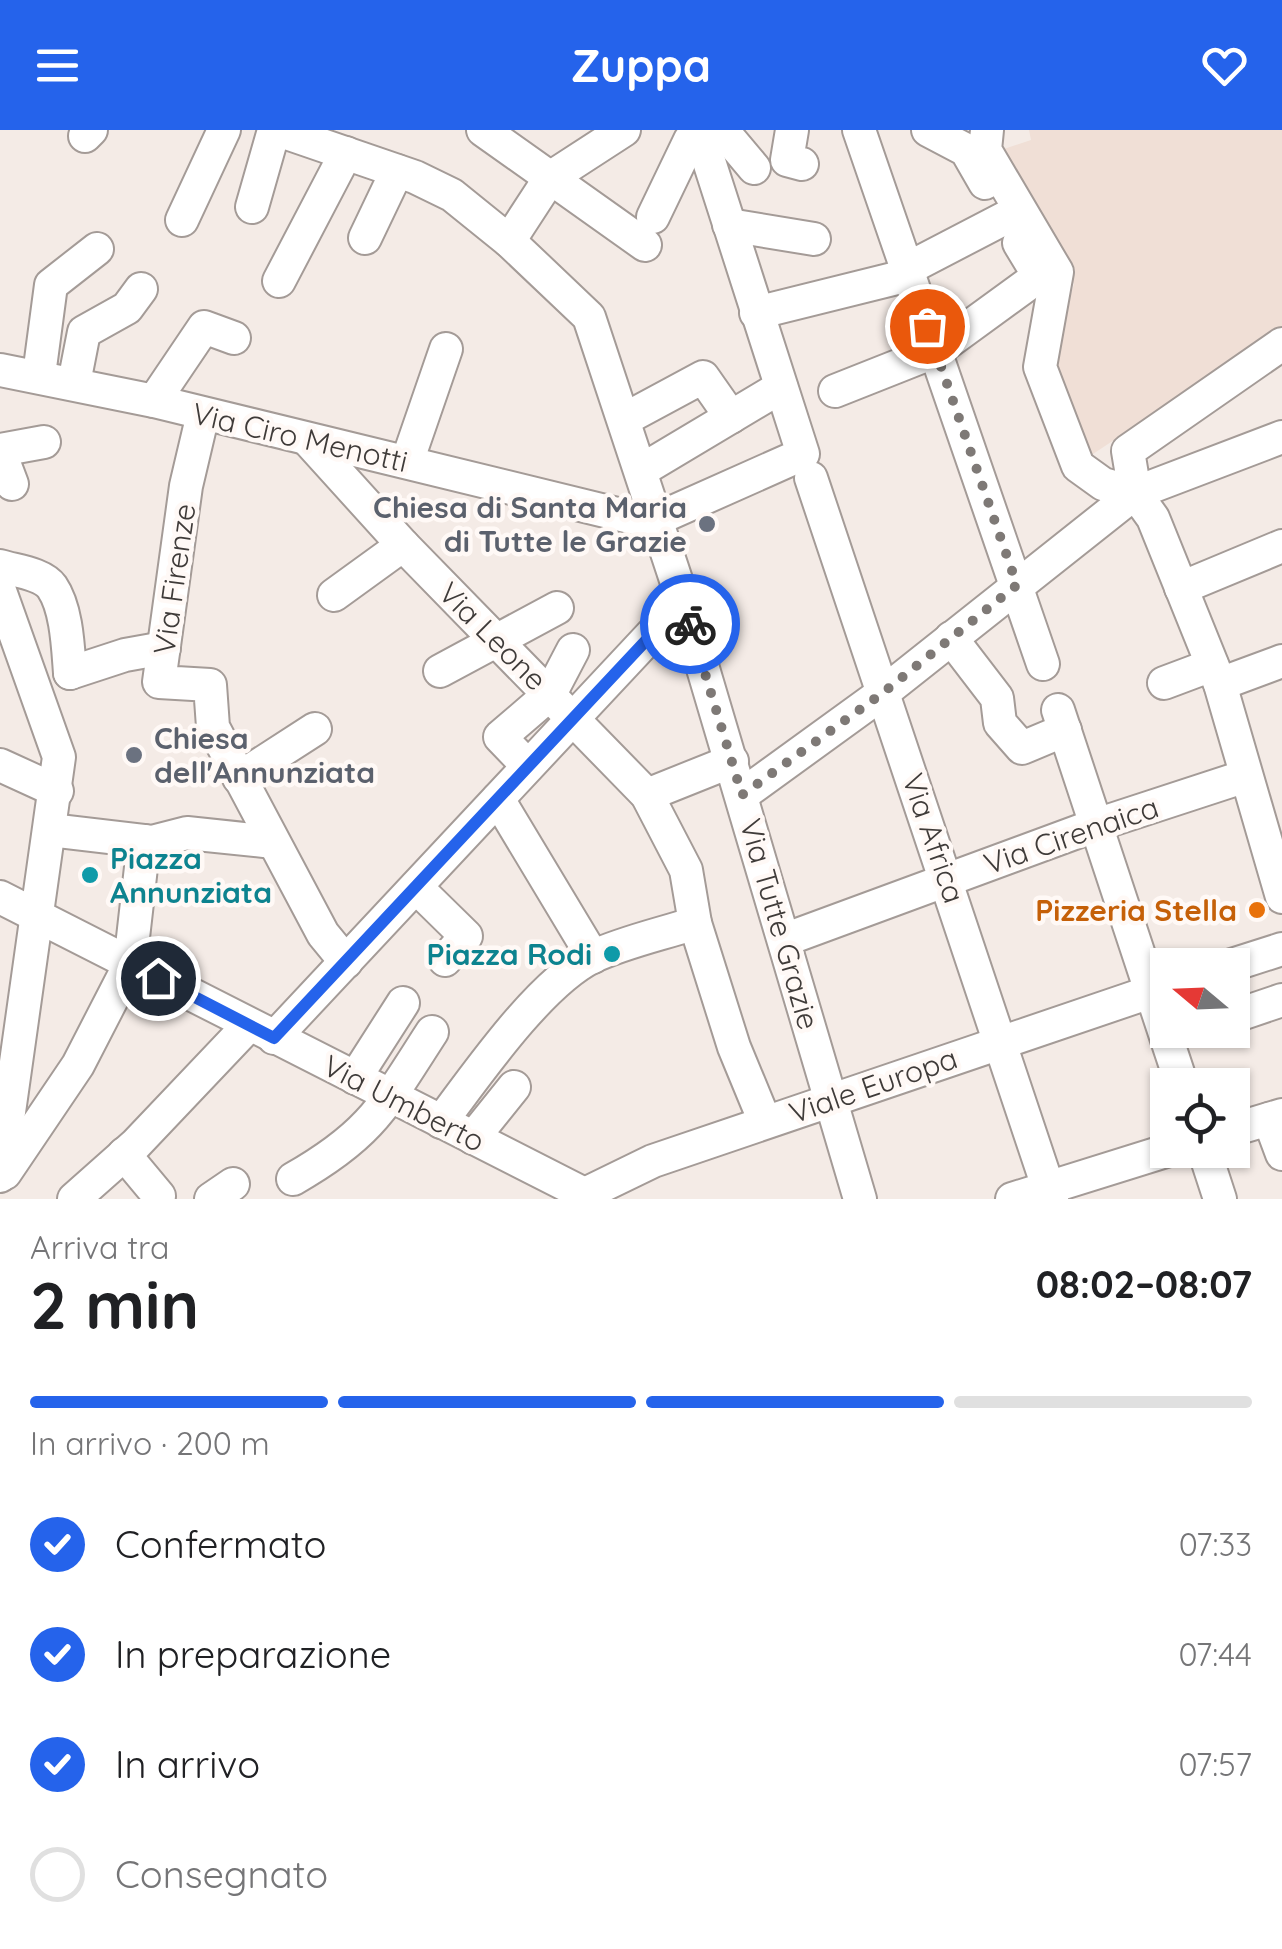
<!DOCTYPE html>
<html lang="it">
<head>
<meta charset="utf-8">
<style>
	:root { --surface:#fff; --page:#f6f6f6; --text:#202124; --muted:#757577; --line:#e0e0e0; --accent:#2563eb }
	body { margin:0; font-family:Quicksand,sans-serif; background:var(--page); color:var(--text); height:100vh; display:flex; flex-direction:column; font-size:38px; white-space:nowrap }
	* { box-sizing:border-box; margin:0 }
	p { font-size:32px; color:var(--muted) }
	.icon { flex:none; width:55px; height:55px; fill:none; stroke:currentColor; stroke-width:2; stroke-linecap:round; stroke-linejoin:round }
	.map { position:relative; height:1069px; overflow:hidden }
	.side { display:flex; flex-direction:column; background:var(--surface); flex:1 }
	.side>* { flex:none }
	.needle { width:65px; rotate:289deg }
	.tools { position:absolute; left:1150px; top:818px; display:grid; gap:20px }
	.tools a { display:grid; place-items:center; width:100px; height:100px; border-radius:0px; background:var(--surface); box-shadow:0 2px 8px #0004; font-size:50px }
	.pin { position:absolute; display:grid; place-items:center; width:85px; height:85px; color:#fff; margin:-42px; border:5px solid #fff; border-radius:50%; box-shadow:0 2px 10px #0007 }
	.courier { position:absolute; display:grid; place-items:center; width:100px; height:100px; margin:-50px; border:8px solid #2563eb; border-radius:50%; background:#fff; color:#222; box-shadow:0 2px 12px #0007 }
	.overview em { font-style:normal; font-weight:800 }
	.overview div { display:flex; flex-direction:column-reverse }
	.overview { display:flex; align-items:center; justify-content:space-between; height:170px; padding:0 30px }
	h1 { font-size:65px; font-weight:800; line-height:75px }
	.bar { display:grid; grid-template-columns:repeat(4,1fr); gap:15px 10px; align-content:center; height:120px; padding:0 30px }
	.bar i { height:12px; border-radius:8px; background:var(--line) }
	.bar .selected { background:var(--accent) }
	.bar p { grid-column:span 4 }
	ol { padding:0 30px; list-style:none }
	li { display:flex; align-items:center; gap:30px; height:110px }
	li p { margin-inline-start:auto }
	li .icon { padding:10px; border-radius:50%; background:var(--accent); color:#fff; stroke-width:4 }
	li:last-child { color:var(--muted) }
	li i { width:55px; height:55px; border:5px solid var(--line); border-radius:50% }
	header { display:flex; justify-content:space-between; align-items:center; height:130px; padding:0 30px; background:var(--accent); color:#fff; font-size:45px; font-weight:800 }
	.map>svg:first-child { display:block }
	.built { fill:#f0dfd6 }
	.lines { fill:none; stroke-linecap:round; stroke-linejoin:round }
	.minor-casing { stroke:#a49b97; stroke-width:36 }
	.minor { stroke:#fff; stroke-width:32 }
	.done { stroke:#7e7976; stroke-width:10; stroke-dasharray:0 18 }
	.route { stroke:#2563eb; stroke-width:12 }
	.worship-dot { fill:#6b7280; stroke:#fff9f6; stroke-width:4 }
	.culture-dot { fill:#0f9aa8; stroke:#fff9f6; stroke-width:4 }
	.food-dot { fill:#e8710a; stroke:#fff9f6; stroke-width:4 }
	.labels { text-anchor:middle; dominant-baseline:central; stroke-width:9; stroke-linejoin:round; paint-order:stroke }
	.street-label { font-size:30px; fill:#3f3b39; stroke:#fff9f6 }
	.worship-label { font-size:30px; font-weight:bold; fill:#5b616d; stroke:#fff9f6; text-anchor:end }
	.culture-label { font-size:30px; font-weight:bold; fill:#0d838f; stroke:#fff9f6; text-anchor:start }
	.food-label { font-size:30px; font-weight:bold; fill:#c56008; stroke:#fff9f6; text-anchor:end }
</style>
</head>
<body>
<header><svg class="icon" aria-label="menu" viewBox="0 0 24 24"><path d="M4 6h16M4 12h16M4 18h16"/></svg>Zuppa<svg class="icon" aria-label="heart" viewBox="0 0 24 24"><path d="M12 20l-8-8c-3-5 5-10 8-4 3-6 11-1 8 4z"/></svg></header>
<div class="map">
<svg width="1282" height="1069" viewBox="0 0 1282 1069">
	<rect width="100%" height="100%" fill="#f4ebe6"/>
	<!-- built -->
	<polygon class="built" points="1029,0 1282,0 1282,198 1090,326 1053,224 1074,154 998,21 1031,10"/>
	<g class="lines">
		<defs>
			<g id="minor">
				<polyline points="278,0 415,47 452,65 509,111 589,187 683,471 860,1069"/>
				<polyline points="483,0 645,115"/>
				<polyline points="722,0 754,38"/>
				<polyline points="792,0 787,30 802,34"/>
				<polyline points="859,0 1043,534"/>
				<polyline points="928,0 966,20 985,53"/>
				<polyline points="987,0 985,20 1057,142 1040,237 1078,336 1103,354 1135,363 1153,388 1220,554 1282,767"/>
				<polyline points="85,6 91,0"/>
				<polyline points="252,77 274,0"/>
				<polyline points="653,87 690,10 700,3"/>
				<polyline points="182,90 224,0"/>
				<polyline points="729,95 814,109"/>
				<polyline points="365,108 397,41"/>
				<polyline points="509,111 550,48 624,0"/>
				<polyline points="907,139 1005,88"/>
				<polyline points="279,151 346,23"/>
				<polyline points="756,183 909,145"/>
				<polyline points="0,240 154,271 646,391 657,389 803,324 699,0"/>
				<polyline points="39,245 51,155 97,119"/>
				<polyline points="74,253 84,202 127,178 141,159"/>
				<polyline points="835,261 936,221 1039,146 1019,113"/>
				<polyline points="154,271 204,197 234,208"/>
				<polyline points="203,284 186,356 159,552 210,555 213,597 323,804 346,832"/>
				<polyline points="625,289 703,247 731,287"/>
				<polyline points="307,309 403,415 647,665 686,740 695,793 734,917 765,992"/>
				<polyline points="0,320 44,312"/>
				<polyline points="0,322 12,354"/>
				<polyline points="407,332 446,219"/>
				<polyline points="642,340 781,257"/>
				<polyline points="811,348 1052,1069"/>
				<polyline points="1135,363 1128,321 1282,214"/>
				<path d="M 0,436 C 15,441 42,443 52,457 C 67,479 68,518 70,543"/>
				<polyline points="1181,458 1282,416"/>
				<polyline points="0,461 59,627 0,1046"/>
				<polyline points="334,465 403,415"/>
				<polyline points="951,508 997,568 1000,593 1022,618 1065,600"/>
				<polyline points="440,541 557,478"/>
				<polyline points="70,543 125,525 164,518"/>
				<polyline points="1164,553 1212,535"/>
				<polyline points="1220,554 1282,531"/>
				<polyline points="1058,580 1182,955"/>
				<polyline points="0,635 57,661"/>
				<polyline points="528,636 500,607 550,564 573,520"/>
				<polyline points="239,648 315,599"/>
				<polyline points="647,665 732,631"/>
				<polyline points="742,665 884,562 1135,363 1282,307"/>
				<polyline points="498,669 593,827"/>
				<polyline points="50,700 152,712 187,703 273,712"/>
				<polyline points="416,757 466,806 445,830"/>
				<polyline points="0,767 594,1069"/>
				<polyline points="784,810 1096,695 1246,646"/>
				<polyline points="1232,835 1282,819"/>
				<polyline points="1232,887 1282,870"/>
				<polyline points="274,908 683,471"/>
				<polyline points="355,948 403,873"/>
				<polyline points="1269,989 1282,1024"/>
				<path d="M 441,992 C 477,944 539,854 592,827 C 624,812 662,804 695,793"/>
				<polyline points="1232,1000 1282,985"/>
				<polyline points="473,1008 514,957"/>
				<polyline points="1204,1020 1220,1069"/>
				<polyline points="124,1024 159,1066"/>
				<polyline points="5,1043 78,935 130,834 144,711"/>
				<path d="M 293,1049 C 372,1004 384,976 432,902"/>
				<polyline points="74,1069 136,1014 249,895"/>
				<polyline points="211,1069 233,1054"/>
				<polyline points="575,1069 653,1031 1168,856"/>
				<polyline points="1012,1069 1169,1020"/>
			</g>
		</defs>
		<!-- minor casing -->
		<use href="#minor" class="minor-casing"/>
		<!-- minor -->
		<use href="#minor" class="minor"/>
	</g>
	<g class="lines">
		<!-- done -->
		<polyline class="done" points="690,494 742,665 884,562 1017,455 927,196"/>
		<!-- route -->
		<polyline class="route" points="158,848 274,908 683,471 690,494"/>
	</g>
	<!-- markers -->
	<g class="worship-dot">
		<circle cx="707" cy="394" r="10"/>
		<circle cx="134" cy="625" r="10"/>
	</g>
	<g class="culture-dot">
		<circle cx="90" cy="745" r="10"/>
		<circle cx="612" cy="824" r="10"/>
	</g>
	<circle class="food-dot" cx="1257" cy="780" r="10"/>
	<g class="labels">
		<!-- street labels -->
		<g class="street-label">
			<text transform="translate(300 307) rotate(13)">Via Ciro Menotti</text>
			<text transform="translate(174 449) rotate(-82)">Via Firenze</text>
			<text transform="translate(493 506) rotate(45)">Via Leone</text>
			<text transform="translate(1071 705) rotate(-19)">Via Cirenaica</text>
			<text transform="translate(934 708) rotate(71)">Via Africa</text>
			<text transform="translate(780 794) rotate(74)">Via Tutte Grazie</text>
			<text transform="translate(873 955) rotate(-19)">Viale Europa</text>
			<text transform="translate(404 973) rotate(27)">Via Umberto</text>
		</g>
		<!-- worship labels -->
		<g class="worship-label">
			<text x="687" y="377">Chiesa di Santa Maria<tspan x="687" dy="34">di Tutte le Grazie</tspan></text>
			<text x="154" y="608" text-anchor="start">Chiesa<tspan x="154" dy="34">dell'Annunziata</tspan></text>
		</g>
		<!-- culture labels -->
		<g class="culture-label">
			<text x="110" y="728">Piazza<tspan x="110" dy="34">Annunziata</tspan></text>
			<text x="592" y="824" text-anchor="end">Piazza Rodi</text>
		</g>
		<!-- food labels -->
		<g class="food-label">
			<text x="1237" y="780">Pizzeria Stella</text>
		</g>
	</g>
</svg>
<div class="tools">
<a><svg class="needle" viewBox="-14 -14 28 28"><path d="M0-13l5 13h-10z" fill="#e53935"/><path d="M0 13l5-13h-10z" fill="#757577"/></svg></a>
<a><svg class="icon" aria-label="locate" viewBox="0 0 24 24"><circle cx="12" cy="12" r="6"/><path d="M12 2v4M12 18v4M2 12h4M18 12h4"/></svg></a>
</div>
<div class="pin" style="left:927px;top:196px;background:#ea580c"><svg class="icon" aria-label="bag" viewBox="0 0 24 24"><path d="M5 8h14l-1 12H6zM9 8a3 3 0 0 1 6 0"/></svg></div>
<div class="pin" style="left:158px;top:848px;background:#1f2937"><svg class="icon" aria-label="home" viewBox="0 0 24 24"><path d="M3 11l9-7 9 7M6 9v11h12V9"/></svg></div>
<div class="courier" style="left:690px;top:494px"><svg class="icon" aria-label="bike" viewBox="0 0 24 24"><circle cx="6" cy="16" r="4"/><circle cx="18" cy="16" r="4"/><path d="M6 16l4-8h5l3 8M10 8l3 8H6M13 5h3"/></svg></div>
</div>
<section class="side">
<div class="overview"><div><h1>2 min</h1><p>Arriva tra</p></div><em>08:02–08:07</em></div>
<div class="bar"><i class="selected"></i><i class="selected"></i><i class="selected"></i><i></i><p>In arrivo · 200 m</p></div>
<ol>
<li><svg class="icon" aria-label="check" viewBox="0 0 24 24"><path d="M5 12l5 5 9-10"/></svg>Confermato<p>07:33</p></li>
<li><svg class="icon" aria-label="check" viewBox="0 0 24 24"><path d="M5 12l5 5 9-10"/></svg>In preparazione<p>07:44</p></li>
<li><svg class="icon" aria-label="check" viewBox="0 0 24 24"><path d="M5 12l5 5 9-10"/></svg>In arrivo<p>07:57</p></li>
<li><i></i>Consegnato</li>
</ol>
</section>
</body>
</html>
